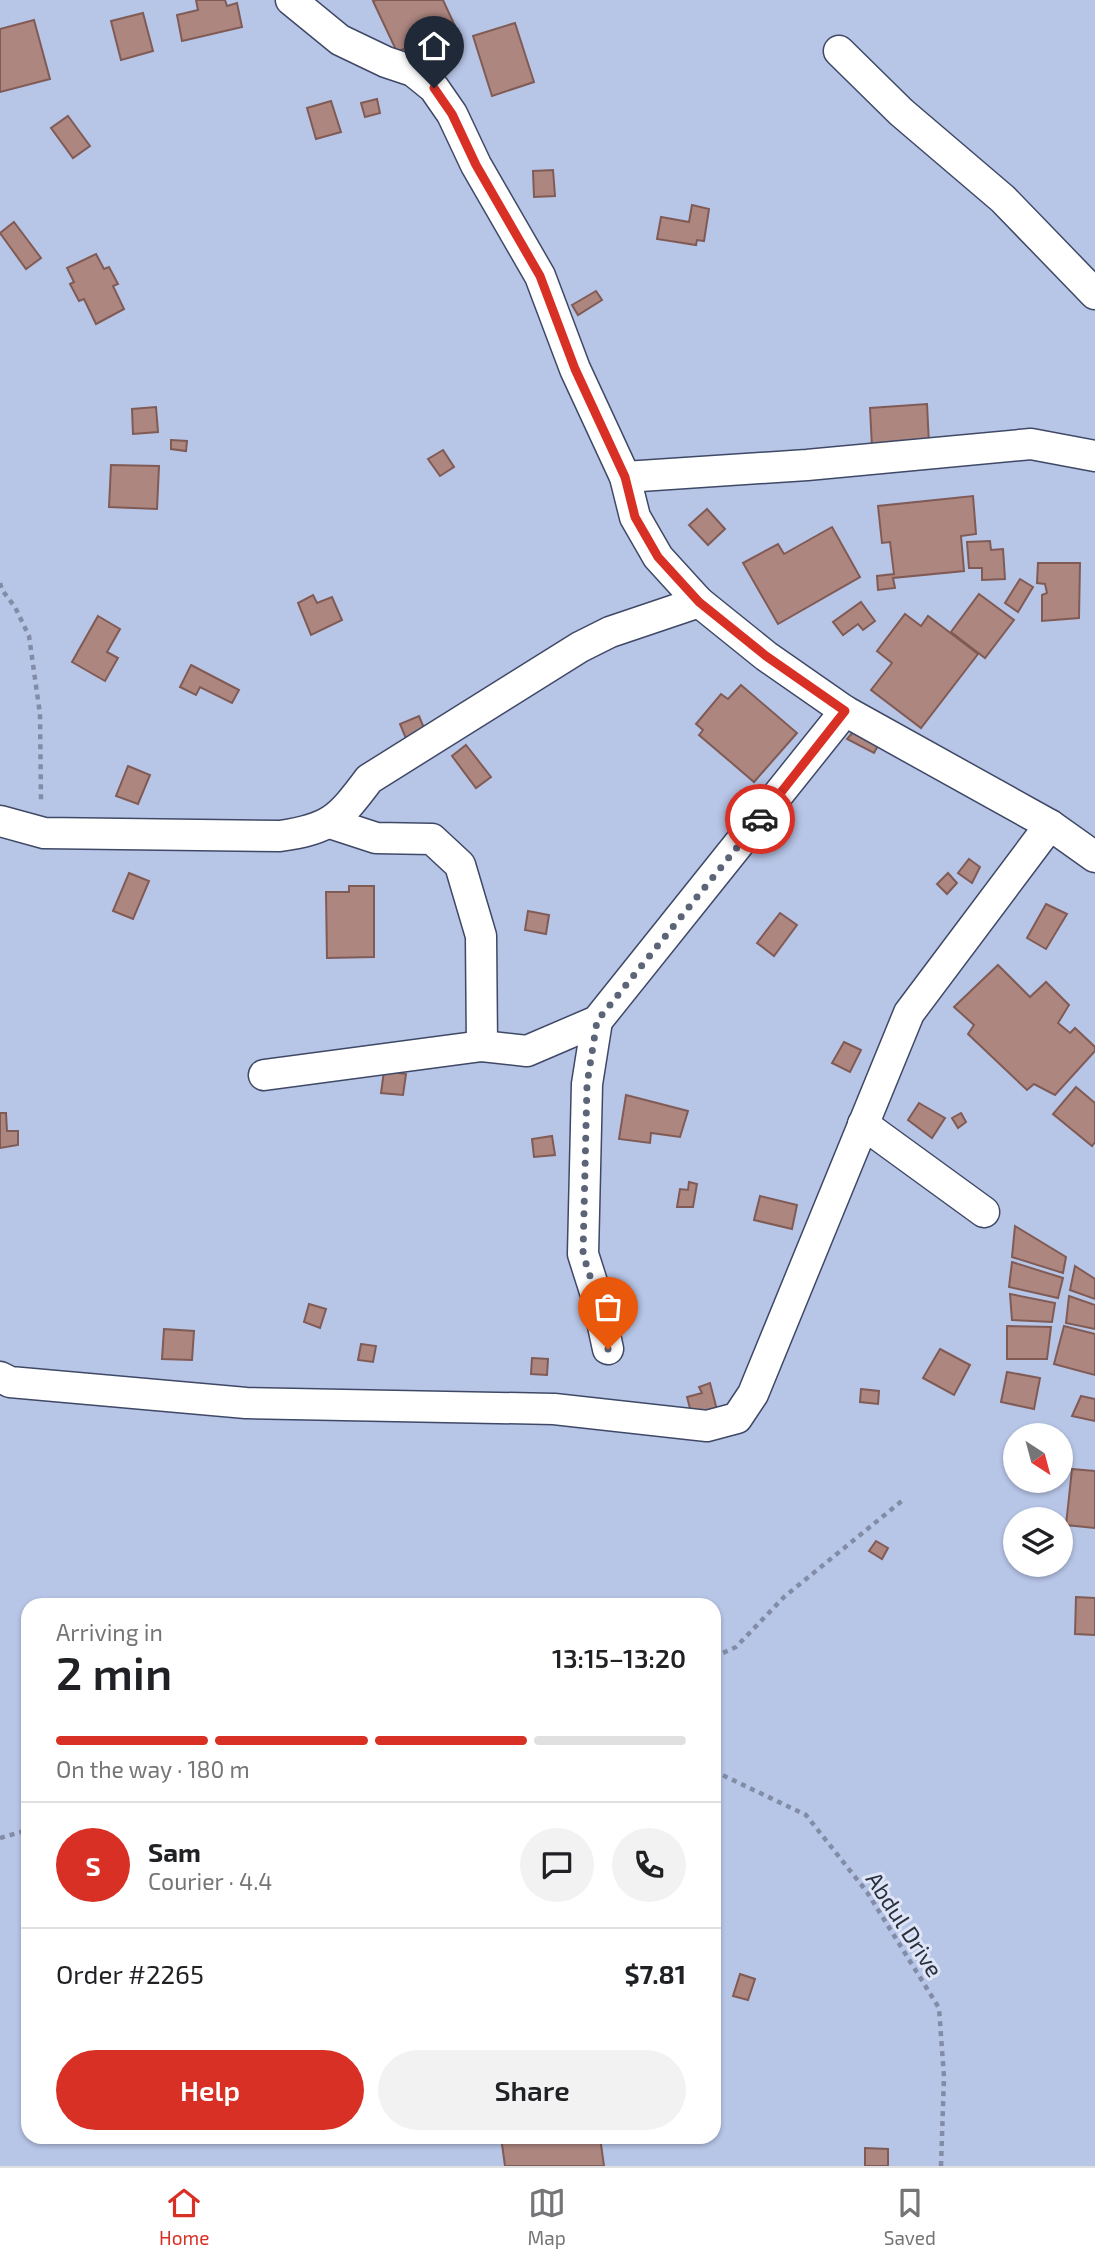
<!DOCTYPE html>
<html lang="en">
<head>
<meta charset="utf-8">
<style>
	:root { --surface:#fff; --page:#f2f2f2; --text:#202124; --muted:#757577; --line:#e0e0e0; --accent:#d93025 }
	body { margin:0; font-family:"Exo 2",sans-serif; background:var(--page); color:var(--text); height:100vh; display:flex; flex-direction:column; font-size:26px; white-space:nowrap }
	* { box-sizing:border-box; margin:0 }
	p { font-size:23px; color:var(--muted) }
	.icon { flex:none; width:38px; height:38px; fill:none; stroke:currentColor; stroke-width:2; stroke-linecap:round; stroke-linejoin:round }
	.map { position:relative; flex:1; overflow:hidden }
	.panel { position:absolute; left:21px; top:1598px; width:700px; height:546px; display:flex; flex-direction:column; background:var(--surface); border-radius:21px; box-shadow:0 2px 5px #0004 }
	.panel>* { flex:none }
	.needle { width:46px; rotate:144deg }
	.buttons { position:absolute; left:1003px; top:1423px; display:grid; gap:14px }
	.buttons a { display:grid; place-items:center; width:70px; height:70px; border-radius:50%; background:var(--surface); box-shadow:0 2px 5px #0004; font-size:35px }
	.pin { position:absolute; display:grid; place-items:center; width:60px; height:60px; color:#fff; margin:-72px -30px; border-radius:50% 50% 50% 0; rotate:-45deg; box-shadow:0 0 7px #0007 }
	.pin .icon { rotate:45deg }
	.courier { position:absolute; display:grid; place-items:center; width:70px; height:70px; margin:-35px; border:5px solid #d93025; border-radius:50%; background:#fff; color:#222; box-shadow:0 2px 9px #0007 }
	.overview em { font-style:normal; font-weight:600 }
	.overview div { display:flex; flex-direction:column-reverse }
	.overview { display:flex; align-items:center; justify-content:space-between; height:119px; padding:0 35px }
	h1 { font-size:46px; font-weight:600; line-height:52px }
	.bar { display:grid; grid-template-columns:repeat(4,1fr); gap:10px 7px; align-content:center; height:84px; padding:0 35px }
	.bar i { height:9px; border-radius:5px; background:var(--line) }
	.bar .selected { background:var(--accent) }
	.bar p { grid-column:span 4 }
	.line { display:flex; align-items:center; gap:18px; padding:0 35px; border-top:2px solid var(--line) }
	.line div { flex:1 }
	.round { display:grid; place-items:center; flex:none; width:74px; height:74px; border-radius:37px; background:var(--page) }
	.button { display:flex; gap:14px; margin-top:auto; padding:14px 35px }
	.button a { flex:1; height:80px; border-radius:42px; background:var(--accent); color:#fff; font-size:28px; font-weight:600; line-height:80px; text-align:center }
	.button a+a { background:var(--page); color:var(--text) }
	.tabs { display:flex; justify-content:space-around; align-items:center; height:98px; border-top:2px solid var(--line); background:var(--surface); font-size:19px; color:var(--muted) }
	.tabs a { display:grid; justify-items:center; gap:4px }
	.tabs .selected { color:var(--accent) }
	.map>svg:first-child { display:block }
	.building { fill:#ae8680; stroke:#805b55; stroke-width:2 }
	.lines { fill:none; stroke-linecap:round; stroke-linejoin:round }
	.street-casing { stroke:#3f4966; stroke-width:33 }
	.path { stroke:#828ca6; stroke-width:4.5; stroke-dasharray:5 5; stroke-linecap:butt }
	.street { stroke:#fff; stroke-width:30 }
	.done { stroke:#5c6478; stroke-width:7; stroke-dasharray:0 12.6 }
	.route { stroke:#d93025; stroke-width:9 }
	.labels { text-anchor:middle; dominant-baseline:central; stroke-width:6; stroke-linejoin:round; paint-order:stroke }
	.street-label { font-size:23px; fill:#2b303d; stroke:#dee5f7 }
</style>
</head>
<body>
<div class="map">
<svg width="1095" height="2166" viewBox="0 0 1095 2166">
	<rect width="100%" height="100%" fill="#b7c5e7"/>
	<!-- building -->
	<g class="building">
		<polygon points="196,0 225,0 227,6 237,3 242,27 182,41 177,15 198,10"/>
		<polygon points="376,0 443,0 455,26 397,52 373,1"/>
		<polygon points="143,13 153,51 121,60 111,21"/>
		<polygon points="34,20 50,79 0,92 0,29"/>
		<polygon points="515,23 534,82 492,96 473,36"/>
		<polygon points="377,99 380,113 365,117 361,103"/>
		<polygon points="331,101 341,132 316,139 307,108"/>
		<polygon points="68,116 90,146 73,158 51,128"/>
		<polygon points="553,170 555,196 534,197 533,171"/>
		<polygon points="692,205 709,209 704,241 697,240 696,245 657,239 661,217 689,222"/>
		<polygon points="14,222 41,258 26,269 0,233"/>
		<polygon points="96,254 104,269 109,267 118,284 113,286 124,309 96,324 84,299 79,301 70,284 74,282 67,268"/>
		<polygon points="596,291 602,300 578,315 572,305"/>
		<polygon points="927,404 929,444 872,447 870,408"/>
		<polygon points="156,407 158,432 133,434 132,409"/>
		<polygon points="171,440 187,441 186,451 171,449"/>
		<polygon points="443,450 454,467 440,476 428,459"/>
		<polygon points="111,465 159,466 157,509 109,507"/>
		<polygon points="973,496 976,534 961,536 964,571 893,578 895,588 878,590 877,576 894,574 890,542 882,543 878,506"/>
		<polygon points="707,509 725,529 708,545 689,525"/>
		<polygon points="832,527 860,577 778,624 743,563 778,544 784,554"/>
		<polygon points="990,541 991,550 1003,549 1005,579 982,580 982,568 969,568 967,542"/>
		<polygon points="1038,563 1080,563 1079,618 1042,621 1042,595 1047,593 1045,584 1037,583"/>
		<polygon points="1020,579 1033,587 1018,612 1005,603"/>
		<polygon points="979,594 1014,620 985,658 951,632"/>
		<polygon points="313,595 317,603 332,597 342,620 311,635 298,603"/>
		<polygon points="861,602 875,621 863,630 858,624 843,635 833,622"/>
		<polygon points="905,614 921,626 928,616 978,654 921,728 871,690 892,663 877,651"/>
		<polygon points="98,616 120,629 107,652 118,658 105,681 72,662"/>
		<polygon points="191,665 239,690 232,703 200,687 196,695 180,687"/>
		<polygon points="741,685 797,733 754,782 699,735 703,730 696,724 721,694 728,699"/>
		<polygon points="419,716 426,733 407,741 400,724"/>
		<polygon points="860,724 880,742 874,753 847,739"/>
		<polygon points="466,745 491,777 476,788 452,756"/>
		<polygon points="128,766 150,775 138,804 116,796"/>
		<polygon points="969,859 980,867 972,883 958,873"/>
		<polygon points="129,873 149,881 133,919 113,911"/>
		<polygon points="948,873 957,883 947,894 937,884"/>
		<polygon points="349,886 374,886 374,957 327,958 326,892 349,892"/>
		<polygon points="1046,904 1067,914 1046,949 1027,938"/>
		<polygon points="528,911 549,915 546,934 525,930"/>
		<polygon points="780,913 797,925 774,956 757,943"/>
		<polygon points="998,965 1030,997 1046,982 1069,1005 1058,1023 1070,1033 1075,1028 1095,1047 1095,1051 1055,1095 1034,1084 1027,1090 968,1034 974,1025 954,1007"/>
		<polygon points="844,1042 861,1050 850,1072 832,1063"/>
		<polygon points="384,1071 406,1074 403,1095 381,1093"/>
		<polygon points="1076,1087 1095,1103 1095,1142 1092,1146 1053,1114"/>
		<polygon points="626,1095 688,1111 680,1137 651,1133 650,1143 619,1139"/>
		<polygon points="919,1103 945,1118 932,1138 908,1120"/>
		<polygon points="0,1113 6,1113 7,1131 18,1131 18,1145 0,1148"/>
		<polygon points="961,1113 966,1122 958,1128 952,1118"/>
		<polygon points="552,1136 555,1155 534,1157 532,1139"/>
		<polygon points="689,1182 697,1184 693,1207 677,1207 680,1189 688,1190"/>
		<polygon points="760,1196 797,1205 792,1229 754,1220"/>
		<polygon points="1015,1226 1066,1257 1063,1273 1012,1257"/>
		<polygon points="1012,1262 1063,1278 1058,1298 1009,1287"/>
		<polygon points="1075,1266 1095,1279 1095,1299 1070,1290"/>
		<polygon points="1010,1294 1055,1303 1052,1322 1012,1320"/>
		<polygon points="1069,1296 1095,1305 1095,1329 1066,1323"/>
		<polygon points="309,1304 326,1309 320,1328 304,1322"/>
		<polygon points="1007,1326 1051,1327 1047,1359 1007,1359"/>
		<polygon points="1064,1326 1095,1334 1095,1375 1054,1364"/>
		<polygon points="164,1329 194,1331 192,1360 162,1359"/>
		<polygon points="361,1344 376,1346 373,1362 358,1360"/>
		<polygon points="940,1349 970,1365 954,1395 923,1378"/>
		<polygon points="532,1358 548,1359 547,1375 531,1374"/>
		<polygon points="1007,1372 1040,1378 1034,1409 1001,1402"/>
		<polygon points="710,1383 717,1410 692,1416 687,1397 702,1393 699,1387"/>
		<polygon points="861,1389 879,1391 878,1404 860,1402"/>
		<polygon points="1081,1396 1095,1399 1095,1421 1072,1416"/>
		<polygon points="1072,1469 1095,1471 1095,1528 1066,1525"/>
		<polygon points="876,1541 888,1548 882,1559 869,1551"/>
		<polygon points="1076,1597 1095,1598 1095,1635 1075,1634"/>
		<polygon points="740,1974 755,1979 748,2000 733,1996"/>
		<polygon points="501,2137 600,2137 604,2166 505,2166"/>
		<polygon points="865,2148 888,2149 888,2166 865,2166"/>
	</g>
	<g class="lines">
		<defs>
			<g id="street">
				<polyline points="291,0 340,40 386,62 413,71 434,88 452,114 476,165 540,276 575,369 625,477 635,517 658,557 699,602 766,656 845,711 1050,825 1095,857"/>
				<polyline points="839,51 901,112 1003,199 1095,294"/>
				<polyline points="625,477 807,465 1031,444 1095,456"/>
				<path d="M 0,821 L 44,833 L 280,836 C 330,829 339,819 369,779 L 580,647 L 610,632 L 699,602"/>
				<polyline points="330,823 376,838 432,839 460,865 481,936 482,1046"/>
				<polyline points="597,1021 587,1084 583,1254 597,1298 608,1349"/>
				<polyline points="264,1075 482,1046 527,1051 597,1021 845,711"/>
				<polyline points="863,1124 984,1212"/>
				<polyline points="0,1377 10,1382 246,1403 554,1409 707,1426 737,1418 753,1394 909,1013 1050,825"/>
			</g>
		</defs>
		<!-- street casing -->
		<use href="#street" class="street-casing"/>
		<!-- path -->
		<g class="path">
			<polyline points="0,583 2,590 15,607 29,636 40,714 41,800"/>
			<polyline points="714,1657 736,1647 784,1597 903,1500"/>
			<polyline points="714,1771 806,1815 867,1892 939,2008 944,2077 941,2166"/>
			<polyline points="0,1838 28,1830"/>
		</g>
		<!-- street -->
		<use href="#street" class="street"/>
	</g>
	<g class="lines">
		<!-- done -->
		<polyline class="done" points="608,1349 597,1298 583,1254 587,1084 597,1021 760,819"/>
		<!-- route -->
		<polyline class="route" points="434,88 452,114 476,165 540,276 575,369 625,477 635,517 658,557 699,602 766,656 845,711 760,819"/>
	</g>
	<g class="labels">
		<!-- street labels -->
		<g class="street-label">
			<text transform="translate(905 1924) rotate(57)">Abdul Drive</text>
		</g>
	</g>
</svg>
<div class="buttons">
<a><svg class="needle" viewBox="-14 -14 28 28"><path d="M0-13l5 13h-10z" fill="#e53935"/><path d="M0 13l5-13h-10z" fill="#757577"/></svg></a>
<a><svg class="icon" aria-label="layers" viewBox="0 0 24 24"><path d="M12 4l9 5-9 5-9-5zM3 14l9 5 9-5"/></svg></a>
</div>
<div class="pin" style="left:608px;top:1349px;background:#ea580c"><svg class="icon" aria-label="bag" viewBox="0 0 24 24"><path d="M5 8h14l-1 12H6zM9 8a3 3 0 0 1 6 0"/></svg></div>
<div class="pin" style="left:434px;top:88px;background:#1f2937"><svg class="icon" aria-label="home" viewBox="0 0 24 24"><path d="M3 11l9-7 9 7M6 9v11h12V9"/></svg></div>
<div class="courier" style="left:760px;top:819px"><svg class="icon" aria-label="car" viewBox="0 0 24 24"><path d="M5 17H2v-5l4-1 3-4h7l3 4 3 1v5h-3M9 17h6M6 11h13"/><circle cx="7" cy="17" r="2"/><circle cx="17" cy="17" r="2"/></svg></div>
<section class="panel">
<div class="overview"><div><h1>2 min</h1><p>Arriving in</p></div><em>13:15–13:20</em></div>
<div class="bar"><i class="selected"></i><i class="selected"></i><i class="selected"></i><i></i><p>On the way · 180 m</p></div>
<div class="line" style="height:126px"><b class="round" style="background:var(--accent);color:#fff">S</b><div><b>Sam</b><p>Courier · 4.4</p></div><a class="round"><svg class="icon" aria-label="chat" viewBox="0 0 24 24"><path d="M4 5h16v11H9l-5 4z"/></svg></a><a class="round"><svg class="icon" aria-label="phone" viewBox="0 0 24 24"><path d="M5 4h4l2 5-3 2q2 4 5 5l2-3 5 2v4C11 20 4 13 5 4z"/></svg></a></div>
<div class="line" style="height:91px"><div>Order #2265</div><b>$7.81</b></div>
<div class="button"><a>Help</a><a>Share</a></div>
</section>
</div>
<nav class="tabs">
<a class="selected"><svg class="icon" aria-label="home" viewBox="0 0 24 24"><path d="M3 11l9-7 9 7M6 9v11h12V9"/></svg>Home</a>
<a><svg class="icon" aria-label="map" viewBox="0 0 24 24"><path d="M3 6l6-2 6 2 6-2v14l-6 2-6-2-6 2zM9 4v14M15 6v14"/></svg>Map</a>
<a><svg class="icon" aria-label="saved" viewBox="0 0 24 24"><path d="M7 4h10v16l-5-4-5 4z"/></svg>Saved</a>
</nav>
</body>
</html>
